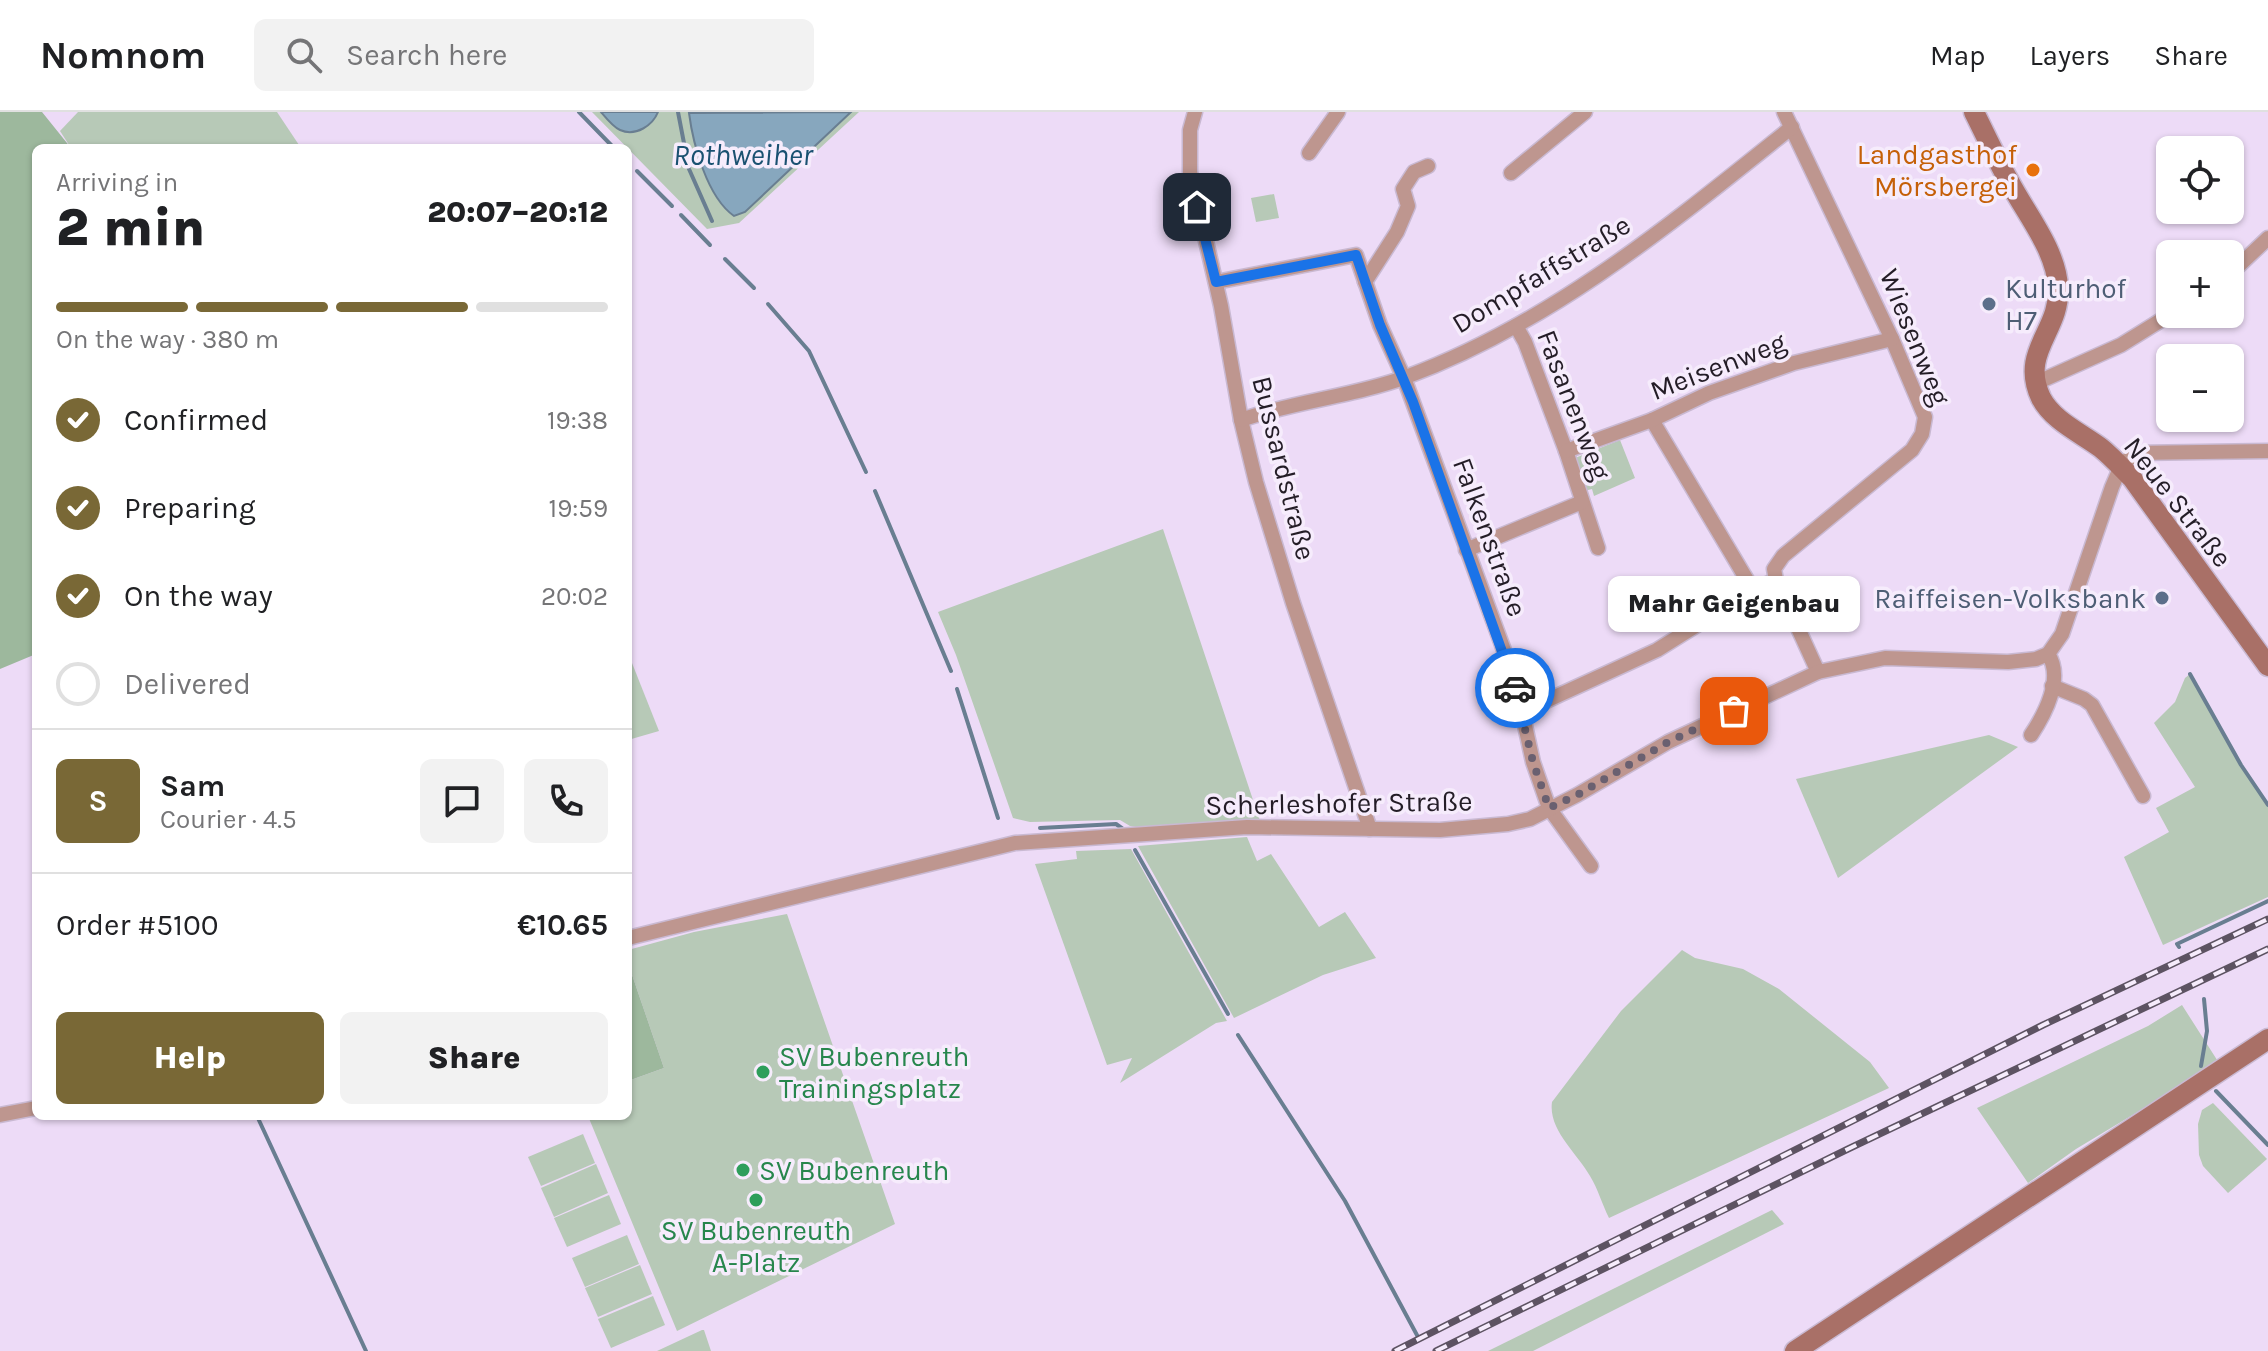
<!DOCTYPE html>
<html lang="en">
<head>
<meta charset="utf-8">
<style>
	:root { --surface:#fff; --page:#f2f2f2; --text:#202124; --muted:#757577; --line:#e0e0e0; --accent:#796836 }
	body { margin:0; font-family:Karla,sans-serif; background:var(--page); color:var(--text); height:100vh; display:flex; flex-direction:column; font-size:30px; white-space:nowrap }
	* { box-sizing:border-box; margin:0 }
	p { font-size:26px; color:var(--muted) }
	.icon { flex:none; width:44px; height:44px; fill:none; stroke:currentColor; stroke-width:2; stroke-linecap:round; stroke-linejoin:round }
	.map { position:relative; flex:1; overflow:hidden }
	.drawer { position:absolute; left:32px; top:32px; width:600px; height:976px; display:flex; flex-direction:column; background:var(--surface); border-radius:12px; box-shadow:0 2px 6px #0004 }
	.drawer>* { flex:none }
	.buttons { position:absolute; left:2156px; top:24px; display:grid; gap:16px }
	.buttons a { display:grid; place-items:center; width:88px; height:88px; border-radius:12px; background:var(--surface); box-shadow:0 2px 6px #0004; font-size:40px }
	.pin { position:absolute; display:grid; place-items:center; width:68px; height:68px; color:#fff; margin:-34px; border-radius:16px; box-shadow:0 4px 12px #0006 }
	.courier { position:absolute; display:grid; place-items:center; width:80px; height:80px; margin:-40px; border:6px solid #1a73e8; border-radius:50%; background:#fff; color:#222; box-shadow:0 2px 10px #0007 }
	.bubble { position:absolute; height:56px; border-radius:12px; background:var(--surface); box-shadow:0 2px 6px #0004; font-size:26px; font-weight:800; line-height:56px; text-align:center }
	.headline em { font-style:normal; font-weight:800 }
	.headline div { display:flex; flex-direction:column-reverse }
	.headline { display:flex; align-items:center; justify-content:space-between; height:136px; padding:0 24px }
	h1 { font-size:52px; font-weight:800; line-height:60px }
	.bar { display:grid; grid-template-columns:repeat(4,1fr); gap:12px 8px; align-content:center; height:96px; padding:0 24px }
	.bar i { height:10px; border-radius:6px; background:var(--line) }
	.bar .current { background:var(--accent) }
	.bar p { grid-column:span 4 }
	.line { display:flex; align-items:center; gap:20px; padding:0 24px; border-top:2px solid var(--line) }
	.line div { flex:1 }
	.round { display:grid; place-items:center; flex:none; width:84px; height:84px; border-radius:12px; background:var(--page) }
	ol { padding:0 24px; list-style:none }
	li { display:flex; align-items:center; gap:24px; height:88px }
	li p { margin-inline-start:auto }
	li .icon { padding:8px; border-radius:50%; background:var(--accent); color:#fff; stroke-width:4 }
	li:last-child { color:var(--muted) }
	li i { width:44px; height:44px; border:4px solid var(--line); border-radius:50% }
	.action { display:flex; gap:16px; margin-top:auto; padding:16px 24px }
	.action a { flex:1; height:92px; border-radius:12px; background:var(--accent); color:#fff; font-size:32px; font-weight:800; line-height:92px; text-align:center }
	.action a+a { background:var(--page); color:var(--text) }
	header { display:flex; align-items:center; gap:48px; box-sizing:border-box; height:112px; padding:0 40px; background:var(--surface); border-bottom:2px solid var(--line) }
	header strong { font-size:38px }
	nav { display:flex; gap:44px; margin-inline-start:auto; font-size:28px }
	.search { width:560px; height:72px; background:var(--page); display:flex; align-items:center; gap:20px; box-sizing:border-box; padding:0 28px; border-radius:12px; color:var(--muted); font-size:30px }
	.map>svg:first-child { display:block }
	.green { fill:#b7c9b7 }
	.forest { fill:#9db89d }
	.water { fill:#87a7be; stroke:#697e91; stroke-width:2 }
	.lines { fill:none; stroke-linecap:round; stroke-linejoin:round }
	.stream { stroke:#697e91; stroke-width:4 }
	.street-casing { stroke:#c9b9d2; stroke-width:17 }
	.secondary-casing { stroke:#c9b9d2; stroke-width:23 }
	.street { stroke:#be968f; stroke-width:14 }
	.secondary { stroke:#a97067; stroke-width:20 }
	.rail-casing { stroke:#5d5362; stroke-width:7 }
	.rail { stroke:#f6ecfc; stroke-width:4; stroke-dasharray:12; stroke-linecap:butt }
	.done { stroke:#6a6070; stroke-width:8; stroke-dasharray:0 14.4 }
	.route { stroke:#1a73e8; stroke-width:10 }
	.food-dot { fill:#e8710a; stroke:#f6ecfc; stroke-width:3 }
	.service-dot { fill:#5c6f8a; stroke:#f6ecfc; stroke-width:3 }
	.leisure-dot { fill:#2e9e5b; stroke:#f6ecfc; stroke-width:3 }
	.labels { text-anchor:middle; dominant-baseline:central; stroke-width:7; stroke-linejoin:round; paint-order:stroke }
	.food-label { font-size:28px; fill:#c56008; stroke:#f6ecfc; text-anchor:end }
	.street-label { font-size:28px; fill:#241d27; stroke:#f6ecfc }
	.service-label { font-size:28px; fill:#4e5e75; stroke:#f6ecfc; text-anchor:start }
	.leisure-label { font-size:28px; fill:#27864d; stroke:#f6ecfc; text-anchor:start }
	.water-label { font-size:30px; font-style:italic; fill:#1a5171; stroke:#f6ecfc }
</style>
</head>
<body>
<header>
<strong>Nomnom</strong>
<div class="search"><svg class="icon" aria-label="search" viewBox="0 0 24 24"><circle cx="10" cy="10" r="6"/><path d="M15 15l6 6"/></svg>Search here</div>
<nav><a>Map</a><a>Layers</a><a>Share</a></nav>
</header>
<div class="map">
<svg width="2268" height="1239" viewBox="0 0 2268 1239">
	<rect width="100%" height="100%" fill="#eddbf7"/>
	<!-- green -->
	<g class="green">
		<polygon points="78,0 277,0 301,36 71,36 60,19"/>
		<polygon points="592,0 689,0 699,44 718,88 739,103 851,0 859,0 739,111 707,117"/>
		<polygon points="1274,82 1279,106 1256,110 1251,86"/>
		<polygon points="1620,328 1635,366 1594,384 1592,377 1584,379 1575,346"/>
		<polygon points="1163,417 1260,709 1142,716 1130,714 1120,708 1030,710 1013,706 956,543 938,500"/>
		<polygon points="628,541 659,619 628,628"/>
		<polygon points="2190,562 2241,653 2268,693 2268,785 2163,833 2124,745 2169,720 2156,696 2195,675 2154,611 2175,590 2185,566"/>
		<polygon points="1989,623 2018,635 1838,766 1796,667"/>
		<polygon points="1247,725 1257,749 1271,742 1319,815 1345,800 1376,846 1323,863 1234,906 1138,734"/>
		<polygon points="1131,737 1227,909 1216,911 1120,971 1132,946 1107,953 1035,752 1077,747 1076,739"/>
		<polygon points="787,802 895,1112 677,1219 588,1004 628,1004 628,969 664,956 628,851 628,838 694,820"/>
		<path d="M 1682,838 L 1695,846 L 1743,857 L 1779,877 L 1870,950 L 1889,976 L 1609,1106 C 1602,1092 1598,1077 1590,1064 C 1578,1042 1548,1018 1552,990 L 1621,899 Z"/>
		<polygon points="2182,893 2219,951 2076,1037 2028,1071 1977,996 2148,914"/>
		<polygon points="2213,991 2267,1047 2228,1081 2203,1054 2199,1043 2198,1012 2202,998"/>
		<polygon points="583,1022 595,1051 541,1074 528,1045"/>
		<polygon points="596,1052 608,1081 554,1105 541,1076"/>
		<polygon points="609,1083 621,1112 567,1135 554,1106"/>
		<polygon points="1772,1098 1784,1112 1533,1239 1488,1239"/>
		<polygon points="627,1123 639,1152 585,1175 572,1146"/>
		<polygon points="640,1153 652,1182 598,1205 585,1176"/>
		<polygon points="653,1184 665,1213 611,1236 598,1207"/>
		<polygon points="704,1218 711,1239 657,1239 702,1218"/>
	</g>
	<!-- forest -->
	<g class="forest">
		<polygon points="0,0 42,0 71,36 36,36 36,542 0,557"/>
		<polygon points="628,851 664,956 628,969"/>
	</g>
	<!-- water -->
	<g class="water">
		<path d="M 601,0 L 658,0 C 653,13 636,25 620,18 C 613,15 606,6 601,0 Z"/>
		<path d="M 851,0 L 745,100 L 734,104 C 707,85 693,32 689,1 Z"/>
	</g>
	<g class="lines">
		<!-- stream -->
		<g class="stream">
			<polyline points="579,0 614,36"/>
			<polyline points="678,0 689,57 712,109"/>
			<polyline points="637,59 672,94"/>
			<polyline points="681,103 710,133"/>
			<polyline points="725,147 754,176"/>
			<polyline points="768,192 809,239 866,360"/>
			<polyline points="875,379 951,559"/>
			<polyline points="2190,562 2241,653 2268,693"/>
			<polyline points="957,577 998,706"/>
			<polyline points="1040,716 1116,712 1123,717"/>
			<polyline points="1135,738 1228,902"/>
			<polyline points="2179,835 2177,832 2268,789"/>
			<polyline points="1238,923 1345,1089 1418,1225"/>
			<polyline points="2201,954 2207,919 2204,887"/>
			<polyline points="2216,979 2268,1033"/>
			<polyline points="257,1004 366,1239"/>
		</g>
		<defs>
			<g id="street">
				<polyline points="1195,0 1190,18 1190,60 1221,194 1241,308 1256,370 1293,491 1370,717"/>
				<polyline points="1784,0 1892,227 1925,305 1922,322 1912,338 1783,444 1774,457 1776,468 1818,560"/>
				<polyline points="1309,41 1338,0"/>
				<polyline points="1511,61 1585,0"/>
				<polyline points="2230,162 2268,126"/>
				<polyline points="1216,170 1356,143 1380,213 1404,266 1505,541 1522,600 1533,650 1549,696 1591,754"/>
				<polyline points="1365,170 1397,120 1408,94 1403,77 1414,60 1428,54"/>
				<polyline points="1516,214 1525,230 1566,339 1598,436"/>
				<polyline points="2036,271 2121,233 2171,202"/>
				<path d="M 1241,308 C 1295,289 1355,284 1406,265 C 1552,211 1672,111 1792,15"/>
				<polyline points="1652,308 1753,478"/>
				<polyline points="1566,339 1652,308 1709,281 1794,251 1892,227"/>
				<polyline points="1466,438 1582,390"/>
				<polyline points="2052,574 2084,587 2092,593 2143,684"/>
				<polyline points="1522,600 1657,538 1753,478 1776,468"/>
				<path d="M 2031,623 C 2045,602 2064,566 2048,542"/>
				<polyline points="628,826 1015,731 1247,715 1440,718 1508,712 1530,707 1577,683 1668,630 1818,560 1885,546 2008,550 2036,547 2048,542 2062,522 2112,375 2121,354 2135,341 2268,339"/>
				<polyline points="0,1003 36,996"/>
			</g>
			<g id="secondary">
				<path d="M 1974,0 C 1986,24 1997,48 2010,71 C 2027,103 2056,138 2058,175 C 2061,219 2019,239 2041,286 C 2053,309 2081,321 2101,336 C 2112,345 2122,356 2132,366 L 2268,554"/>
				<polyline points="1795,1239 2268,927"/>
			</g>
		</defs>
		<!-- street casing -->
		<use href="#street" class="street-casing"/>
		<!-- secondary casing -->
		<use href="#secondary" class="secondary-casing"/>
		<!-- street -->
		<use href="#street" class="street"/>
		<!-- secondary -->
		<use href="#secondary" class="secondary"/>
		<defs>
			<g id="rail">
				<polyline points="1395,1239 2043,913 2268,807"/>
				<polyline points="1436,1239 1848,1037 2268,837"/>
			</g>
		</defs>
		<!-- rail casing -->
		<use href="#rail" class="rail-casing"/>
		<!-- rail -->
		<use href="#rail" class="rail"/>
	</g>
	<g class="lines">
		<!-- done -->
		<polyline class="done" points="1515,576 1533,650 1549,696 1577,683 1668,630 1734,599"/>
		<!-- route -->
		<polyline class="route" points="1197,95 1216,170 1356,143 1380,213 1413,290 1515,576"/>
	</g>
	<!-- markers -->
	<circle class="food-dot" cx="2033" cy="58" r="8"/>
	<g class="service-dot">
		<circle cx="1989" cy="192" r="8"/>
		<circle cx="2162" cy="486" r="8"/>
	</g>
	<g class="leisure-dot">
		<circle cx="763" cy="960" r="8"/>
		<circle cx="743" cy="1058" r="8"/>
		<circle cx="756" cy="1088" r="8"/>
	</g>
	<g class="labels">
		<!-- food labels -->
		<g class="food-label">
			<text x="2017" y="42">Landgasthof<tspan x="2017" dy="32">Mörsbergei</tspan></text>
		</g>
		<!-- street labels -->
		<g class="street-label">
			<text transform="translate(1541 162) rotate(-31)">Dompfaffstraße</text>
			<text transform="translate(1915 225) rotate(68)">Wiesenweg</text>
			<text transform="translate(1718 254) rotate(-21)">Meisenweg</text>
			<text transform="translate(1574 293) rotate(69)">Fasanenweg</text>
			<text transform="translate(1284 356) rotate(76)">Bussardstraße</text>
			<text transform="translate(2178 390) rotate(52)">Neue Straße</text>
			<text transform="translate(1490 425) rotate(70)">Falkenstraße</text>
			<text transform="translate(1339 691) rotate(-1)">Scherleshofer Straße</text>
		</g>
		<!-- service labels -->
		<g class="service-label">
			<text x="2005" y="176">Kulturhof<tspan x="2005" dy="32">H7</tspan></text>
			<text x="2146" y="486" text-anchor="end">Raiffeisen-Volksbank</text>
		</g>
		<!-- leisure labels -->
		<g class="leisure-label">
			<text x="779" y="944">SV Bubenreuth<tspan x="779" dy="32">Trainingsplatz</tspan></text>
			<text x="759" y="1058">SV Bubenreuth</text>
			<text x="756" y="1118" text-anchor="middle">SV Bubenreuth<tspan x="756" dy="32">A-Platz</tspan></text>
		</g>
		<!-- water labels -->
		<g class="water-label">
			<text x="743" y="43">Rothweiher</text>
		</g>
	</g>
</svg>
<div class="buttons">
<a><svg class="icon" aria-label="locate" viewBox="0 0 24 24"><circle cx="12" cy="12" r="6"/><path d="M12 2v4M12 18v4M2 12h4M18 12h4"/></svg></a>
<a>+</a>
<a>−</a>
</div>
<div class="pin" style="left:1734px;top:599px;background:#ea580c"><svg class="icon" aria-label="bag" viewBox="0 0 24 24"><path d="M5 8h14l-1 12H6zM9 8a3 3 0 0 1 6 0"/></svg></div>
<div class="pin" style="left:1197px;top:95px;background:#1f2937"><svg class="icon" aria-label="home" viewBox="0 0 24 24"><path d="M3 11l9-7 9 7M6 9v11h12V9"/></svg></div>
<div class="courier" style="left:1515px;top:576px"><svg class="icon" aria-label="car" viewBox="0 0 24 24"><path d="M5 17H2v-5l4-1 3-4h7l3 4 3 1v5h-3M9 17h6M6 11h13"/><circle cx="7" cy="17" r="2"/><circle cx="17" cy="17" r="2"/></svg></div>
<div class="bubble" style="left:1608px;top:464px;width:252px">Mahr Geigenbau</div>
<section class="drawer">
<div class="headline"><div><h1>2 min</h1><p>Arriving in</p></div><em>20:07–20:12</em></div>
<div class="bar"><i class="current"></i><i class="current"></i><i class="current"></i><i></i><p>On the way · 380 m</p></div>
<ol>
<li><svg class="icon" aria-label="check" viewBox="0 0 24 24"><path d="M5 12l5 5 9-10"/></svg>Confirmed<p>19:38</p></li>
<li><svg class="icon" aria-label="check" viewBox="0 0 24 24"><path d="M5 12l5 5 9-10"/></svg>Preparing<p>19:59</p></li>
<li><svg class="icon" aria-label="check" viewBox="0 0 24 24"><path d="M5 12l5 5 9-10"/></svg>On the way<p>20:02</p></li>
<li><i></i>Delivered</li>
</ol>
<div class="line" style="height:144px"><b class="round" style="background:var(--accent);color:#fff">S</b><div><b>Sam</b><p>Courier · 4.5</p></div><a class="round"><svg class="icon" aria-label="chat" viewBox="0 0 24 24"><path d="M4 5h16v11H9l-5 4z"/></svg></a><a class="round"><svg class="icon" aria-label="phone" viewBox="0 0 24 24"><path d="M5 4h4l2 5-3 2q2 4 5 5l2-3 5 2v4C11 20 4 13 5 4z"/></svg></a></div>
<div class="line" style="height:104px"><div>Order #5100</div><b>€10.65</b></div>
<div class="action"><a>Help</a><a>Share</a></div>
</section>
</div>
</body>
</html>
